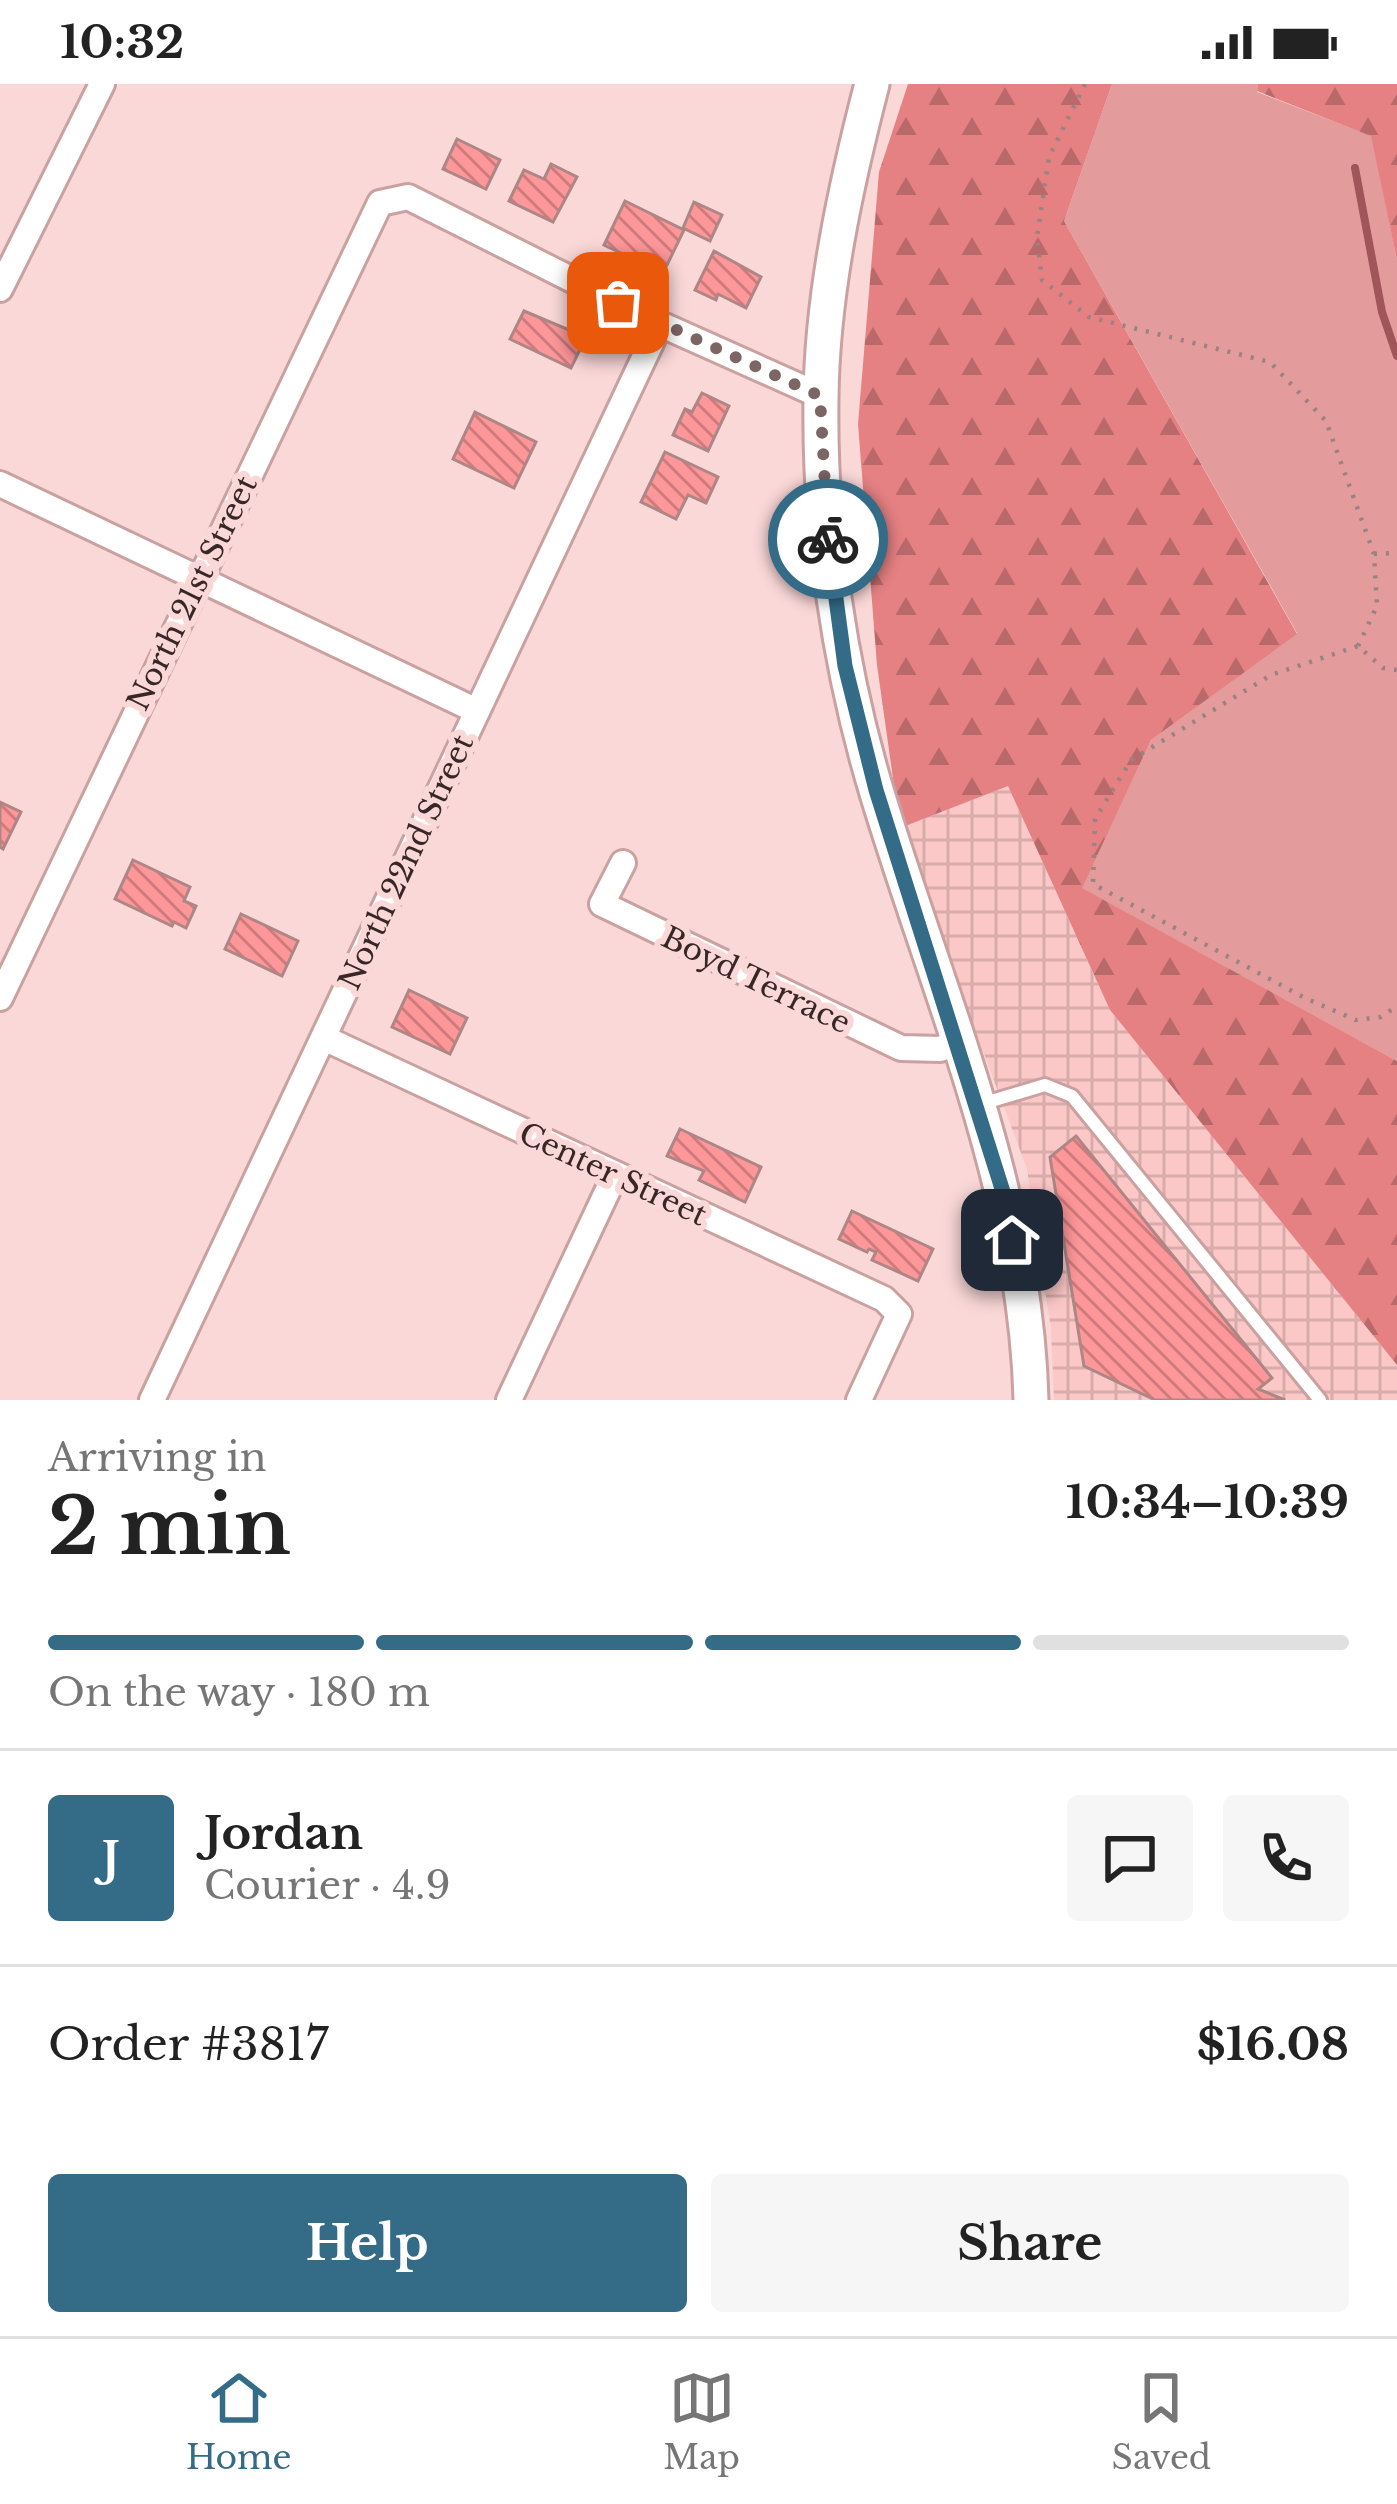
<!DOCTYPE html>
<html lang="en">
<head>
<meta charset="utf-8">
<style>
	:root { --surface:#fff; --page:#f6f6f6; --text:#222; --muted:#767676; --line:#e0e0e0; --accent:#346b86 }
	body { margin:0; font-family:"Libre Baskerville",serif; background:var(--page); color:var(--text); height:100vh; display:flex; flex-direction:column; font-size:45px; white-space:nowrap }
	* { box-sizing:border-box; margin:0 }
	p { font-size:39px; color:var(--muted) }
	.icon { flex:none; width:66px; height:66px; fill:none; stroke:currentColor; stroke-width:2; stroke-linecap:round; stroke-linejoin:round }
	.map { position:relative; height:1316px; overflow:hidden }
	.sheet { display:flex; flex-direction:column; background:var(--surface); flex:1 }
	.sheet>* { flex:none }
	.pin { position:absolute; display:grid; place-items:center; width:102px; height:102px; color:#fff; margin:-51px; border-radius:24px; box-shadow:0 6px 18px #0006 }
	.courier { position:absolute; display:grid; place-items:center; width:120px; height:120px; margin:-60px; border:9px solid #346b86; border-radius:50%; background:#fff; color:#222; box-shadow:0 3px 15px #0007 }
	.headline em { font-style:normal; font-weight:700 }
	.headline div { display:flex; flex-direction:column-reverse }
	.headline { display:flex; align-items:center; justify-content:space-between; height:204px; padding:0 48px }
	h1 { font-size:78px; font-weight:700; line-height:90px }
	.bar { display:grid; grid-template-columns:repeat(4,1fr); gap:18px 12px; align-content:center; height:144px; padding:0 48px }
	.bar i { height:15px; border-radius:9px; background:var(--line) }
	.bar .selected { background:var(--accent) }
	.bar p { grid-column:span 4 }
	.line { display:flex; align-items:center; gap:30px; padding:0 48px; border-top:3px solid var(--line) }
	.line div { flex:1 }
	.round { display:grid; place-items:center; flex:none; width:126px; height:126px; border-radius:12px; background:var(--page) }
	.button { display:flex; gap:24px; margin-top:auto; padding:24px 48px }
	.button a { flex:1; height:138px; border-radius:12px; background:var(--accent); color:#fff; font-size:48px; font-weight:700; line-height:138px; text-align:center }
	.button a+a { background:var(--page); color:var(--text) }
	.status { display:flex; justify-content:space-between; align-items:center; height:84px; padding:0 60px; background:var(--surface); direction:ltr }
	.status svg { height:33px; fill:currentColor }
	.tabs { display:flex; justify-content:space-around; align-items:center; height:168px; border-top:3px solid var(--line); background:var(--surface); font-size:33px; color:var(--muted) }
	.tabs a { display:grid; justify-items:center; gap:6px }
	.tabs .selected { color:var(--accent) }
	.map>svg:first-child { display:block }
	.industrial { fill:url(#industrial-grid) }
	.grass { fill:#e49b9c }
	.forest { fill:url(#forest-firs) }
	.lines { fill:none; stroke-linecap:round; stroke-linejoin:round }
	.stream { stroke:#a05659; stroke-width:8 }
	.building { fill:url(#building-back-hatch); stroke:#ad8685; stroke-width:3 }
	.lane-casing { stroke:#caa1a1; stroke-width:18 }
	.street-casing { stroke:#caa1a1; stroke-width:30 }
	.secondary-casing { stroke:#caa1a1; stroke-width:39 }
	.path { stroke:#9b8282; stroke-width:4.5; stroke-dasharray:3 9; stroke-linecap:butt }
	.lane { stroke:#fff; stroke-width:12 }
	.street { stroke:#fff; stroke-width:24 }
	.secondary { stroke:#fff; stroke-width:33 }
	.done { stroke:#7c6565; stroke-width:12; stroke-dasharray:0 21.6 }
	.route { stroke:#346b86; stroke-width:15 }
	.labels { text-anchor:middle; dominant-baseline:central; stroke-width:12; stroke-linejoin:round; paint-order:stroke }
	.street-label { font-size:30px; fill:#372727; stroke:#fbd8d8 }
</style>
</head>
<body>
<div class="status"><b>10:32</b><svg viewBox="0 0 49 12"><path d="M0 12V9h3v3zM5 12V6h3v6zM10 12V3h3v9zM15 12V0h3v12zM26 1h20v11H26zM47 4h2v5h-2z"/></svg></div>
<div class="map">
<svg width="1397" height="1316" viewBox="0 0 1397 1316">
	<defs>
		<pattern id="industrial-grid" width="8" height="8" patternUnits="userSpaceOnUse" patternTransform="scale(3)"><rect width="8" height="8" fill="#fbc8c7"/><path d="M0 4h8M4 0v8" fill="none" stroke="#d8acab"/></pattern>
		<pattern id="forest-firs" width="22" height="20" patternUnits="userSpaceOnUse" patternTransform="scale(3)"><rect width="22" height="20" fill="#e58083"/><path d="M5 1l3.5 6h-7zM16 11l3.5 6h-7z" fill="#ba696b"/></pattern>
		<pattern id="building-back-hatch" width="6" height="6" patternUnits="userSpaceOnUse" patternTransform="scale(3)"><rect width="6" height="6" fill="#fe9799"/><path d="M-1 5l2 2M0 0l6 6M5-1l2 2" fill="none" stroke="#ce7b7d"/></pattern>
	</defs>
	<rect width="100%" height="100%" fill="#fbd8d8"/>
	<!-- industrial -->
	<polygon class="industrial" points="1008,702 1110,926 1397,1281 1397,1316 1054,1316 1051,1245 1027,1085 900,744"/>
	<!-- grass -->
	<polygon class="grass" points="1112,0 1258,0 1257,8 1372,52 1397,176 1397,977 1081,804 1151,656 1297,549 1064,137"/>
	<!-- forest -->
	<g class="forest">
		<polygon points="908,0 1112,0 1064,137 1297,550 1151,656 1082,804 1397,977 1397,1281 1110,926 1008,702 900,744 877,581 858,340 879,88"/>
		<polygon points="1258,0 1397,0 1397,176 1371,52 1257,7"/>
	</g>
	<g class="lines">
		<!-- stream -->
		<polyline class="stream" points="1355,84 1382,228 1397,272"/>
	</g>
	<!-- building -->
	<g class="building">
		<polygon points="457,55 500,76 486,105 443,85"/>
		<polygon points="551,80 577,93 553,138 509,117 524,86 544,95"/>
		<polygon points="625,117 684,146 667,181 648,171 644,180 604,161"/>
		<polygon points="694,118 722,131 710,157 683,144"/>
		<polygon points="714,167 761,193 746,224 718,210 716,216 695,206"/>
		<polygon points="524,227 586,253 571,284 510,255"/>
		<polygon points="702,309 729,322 708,367 673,351 685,325 692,328"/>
		<polygon points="475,328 536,358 514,404 453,375"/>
		<polygon points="665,368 718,393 706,419 688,411 676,435 641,418"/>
		<polygon points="0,718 21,728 3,765 0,763"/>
		<polygon points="133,776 190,803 184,817 196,822 186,844 174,838 172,842 115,815"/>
		<polygon points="241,830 298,857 282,892 225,865"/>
		<polygon points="409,906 467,934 450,970 392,943"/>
		<polygon points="680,1045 761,1083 745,1118 699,1096 704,1087 667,1072"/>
		<polygon points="1076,1052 1272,1294 1258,1305 1285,1316 1155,1316 1084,1282 1050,1073"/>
		<polygon points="852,1127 933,1165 918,1197 872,1176 876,1168 869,1165 867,1168 839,1155"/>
	</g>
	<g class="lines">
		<defs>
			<polyline id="lane" points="978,1021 1045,1001 1072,1012 1320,1316"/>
			<g id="street">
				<polyline points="0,205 102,0"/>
				<polyline points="0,400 477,627"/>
				<polyline points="623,779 602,820 901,964 940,965 958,958"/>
				<polyline points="0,914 380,119 408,113 660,240 821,312"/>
				<polyline points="324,954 884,1215 899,1230 859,1316"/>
				<polyline points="152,1316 660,240"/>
				<polyline points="509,1316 615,1091"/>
			</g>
			<path id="secondary" d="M 872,0 C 846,100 822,210 821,314 C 819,446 839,583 877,709 C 937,908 1026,1105 1031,1316"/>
		</defs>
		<!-- lane casing -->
		<use href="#lane" class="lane-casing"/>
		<!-- street casing -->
		<use href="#street" class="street-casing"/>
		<!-- secondary casing -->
		<use href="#secondary" class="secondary-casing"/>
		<!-- path -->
		<g class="path">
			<polyline points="1085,0 1049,73 1037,154 1042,196 1089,233 1270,278 1326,337 1374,470 1377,522 1358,562"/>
			<polyline points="1374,470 1397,469"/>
			<polyline points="1397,586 1383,584 1358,562 1271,591 1131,676 1095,735 1093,800 1305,914 1356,936 1381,933 1397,922"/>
		</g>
		<!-- lane -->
		<use href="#lane" class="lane"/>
		<!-- street -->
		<use href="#street" class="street"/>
		<!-- secondary -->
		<use href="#secondary" class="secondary"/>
	</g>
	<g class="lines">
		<!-- done -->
		<polyline class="done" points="618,219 820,312 828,455"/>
		<!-- route -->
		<polyline class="route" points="828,455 845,582 876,706 1004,1111 1012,1156"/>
	</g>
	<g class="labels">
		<!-- street labels -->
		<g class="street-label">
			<text transform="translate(192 509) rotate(-64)">North 21st Street</text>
			<text transform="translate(406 778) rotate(-65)">North 22nd Street</text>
			<text transform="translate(756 896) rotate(26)">Boyd Terrace</text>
			<text transform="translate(613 1090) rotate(25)">Center Street</text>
		</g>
	</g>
</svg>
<div class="pin" style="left:618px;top:219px;background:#ea580c"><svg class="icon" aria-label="bag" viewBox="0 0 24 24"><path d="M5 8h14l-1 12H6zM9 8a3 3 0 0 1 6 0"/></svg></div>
<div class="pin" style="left:1012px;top:1156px;background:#1f2937"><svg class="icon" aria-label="home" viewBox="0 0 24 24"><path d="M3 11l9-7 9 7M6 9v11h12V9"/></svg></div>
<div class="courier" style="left:828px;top:455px"><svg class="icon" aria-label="bike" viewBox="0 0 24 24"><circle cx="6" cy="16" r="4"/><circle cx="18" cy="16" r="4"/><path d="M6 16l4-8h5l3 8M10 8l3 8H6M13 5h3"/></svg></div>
</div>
<section class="sheet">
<div class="headline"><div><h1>2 min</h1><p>Arriving in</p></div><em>10:34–10:39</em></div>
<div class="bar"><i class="selected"></i><i class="selected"></i><i class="selected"></i><i></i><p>On the way · 180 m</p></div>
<div class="line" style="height:216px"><b class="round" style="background:var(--accent);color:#fff">J</b><div><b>Jordan</b><p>Courier · 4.9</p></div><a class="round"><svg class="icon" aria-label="chat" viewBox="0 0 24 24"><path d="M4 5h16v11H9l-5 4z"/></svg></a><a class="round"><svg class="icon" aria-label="phone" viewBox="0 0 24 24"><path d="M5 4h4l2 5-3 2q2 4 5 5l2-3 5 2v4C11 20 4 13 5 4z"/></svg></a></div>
<div class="line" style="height:156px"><div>Order #3817</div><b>$16.08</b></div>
<div class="button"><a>Help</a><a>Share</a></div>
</section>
<nav class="tabs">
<a class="selected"><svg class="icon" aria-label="home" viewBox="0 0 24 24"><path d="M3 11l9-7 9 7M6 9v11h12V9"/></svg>Home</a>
<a><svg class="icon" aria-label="map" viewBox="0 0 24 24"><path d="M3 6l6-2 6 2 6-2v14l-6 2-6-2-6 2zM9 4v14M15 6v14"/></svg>Map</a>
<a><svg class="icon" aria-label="saved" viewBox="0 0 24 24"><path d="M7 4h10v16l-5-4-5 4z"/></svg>Saved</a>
</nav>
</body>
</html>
